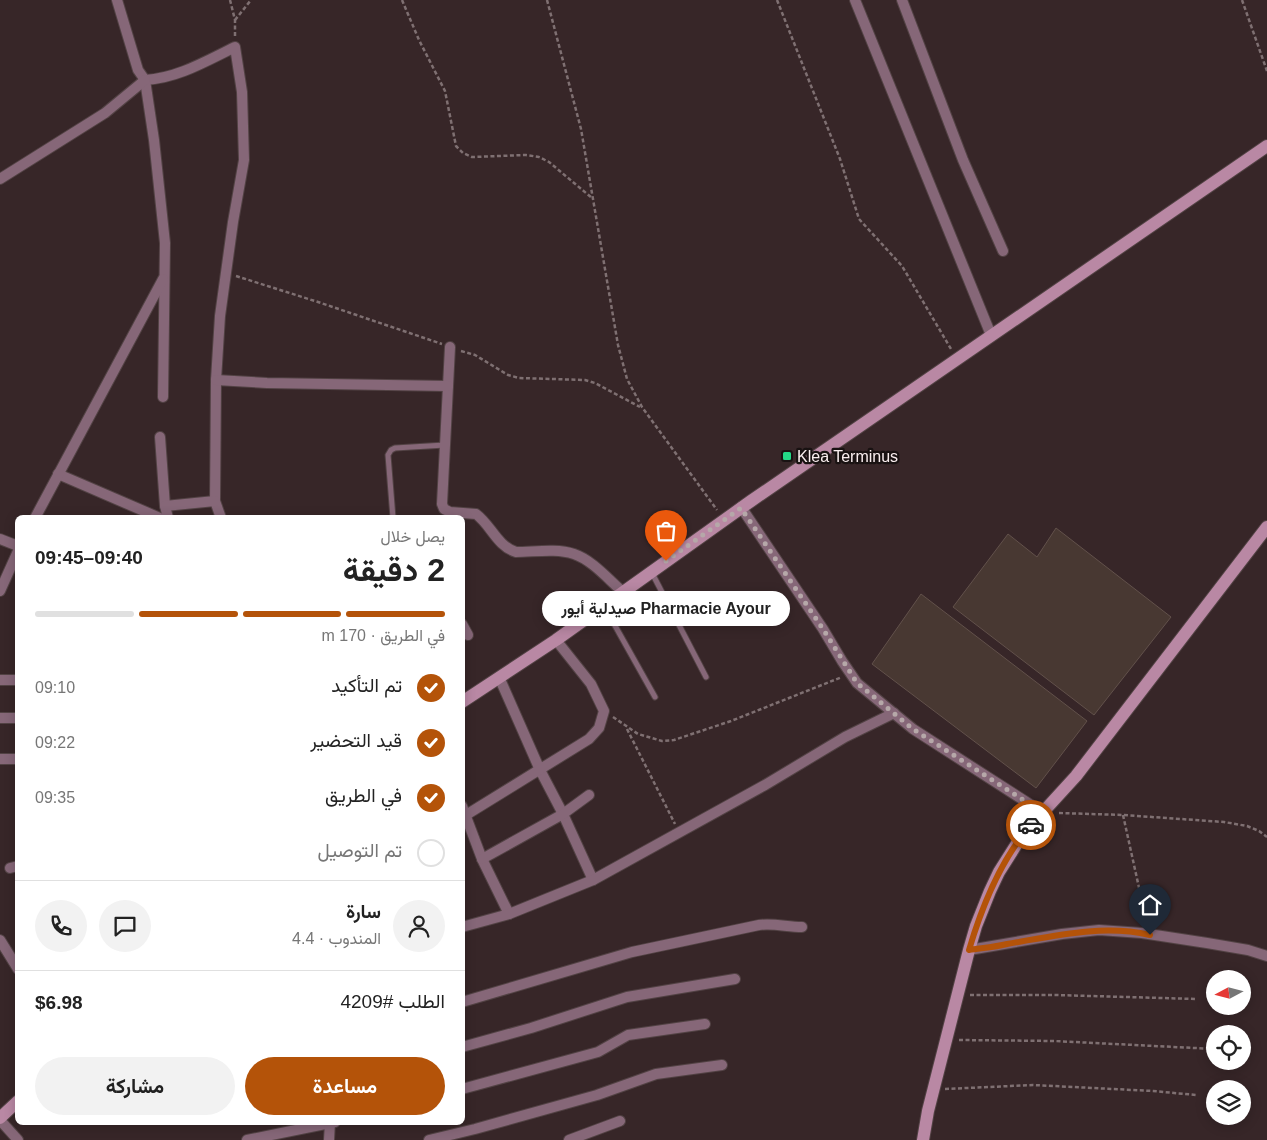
<!DOCTYPE html>
<html lang="ar">
<head>
<meta charset="utf-8">
<style>
	:root { --surface:#fff; --page:#f2f2f2; --text:#222; --muted:#767676; --line:#e0e0e0; --accent:#b45309 }
	body { margin:0; font-family:Arial,Vazirmatn,sans-serif; background:var(--page); color:var(--text); direction:rtl; height:100vh; display:flex; flex-direction:column; font-size:19px; white-space:nowrap }
	* { box-sizing:border-box; margin:0 }
	p { font-size:16px; color:var(--muted) }
	.icon { flex:none; width:28px; height:28px; fill:none; stroke:currentColor; stroke-width:2; stroke-linecap:round; stroke-linejoin:round }
	.map { position:relative; flex:1; overflow:hidden; direction:ltr }
	.side { position:absolute; left:15px; top:515px; width:450px; height:610px; display:flex; flex-direction:column; background:var(--surface); border-radius:8px; box-shadow:0 2px 12px #0003; direction:rtl }
	.side>* { flex:none }
	.needle { width:32px; rotate:263deg }
	.buttons { position:absolute; left:1206px; top:970px; display:grid; gap:10px }
	.buttons a { display:grid; place-items:center; width:45px; height:45px; border-radius:50%; background:var(--surface); box-shadow:0 2px 12px #0003; font-size:25px }
	.pin { position:absolute; display:grid; place-items:center; width:42px; height:42px; color:#fff; margin:-51px -21px; border-radius:50% 50% 50% 0; rotate:-45deg; box-shadow:0 0 5px #0007 }
	.pin .icon { rotate:45deg }
	.courier { position:absolute; display:grid; place-items:center; width:50px; height:50px; margin:-25px; border:4px solid #b45309; border-radius:50%; background:#fff; color:#222; box-shadow:0 1px 6px #0007 }
	.bubble { position:absolute; height:35px; border-radius:18px; background:var(--surface); box-shadow:0 2px 12px #0003; font-size:16px; font-weight:700; line-height:35px; text-align:center; direction:rtl }
	.head em { font-style:normal; font-weight:700 }
	.head div { display:flex; flex-direction:column-reverse }
	.head { display:flex; align-items:center; justify-content:space-between; height:85px; padding:0 20px }
	h1 { font-size:32px; font-weight:700; line-height:38px }
	.bar { display:grid; grid-template-columns:repeat(4,1fr); gap:8px 5px; align-content:center; height:60px; padding:0 20px }
	.bar i { height:6px; border-radius:4px; background:var(--line) }
	.bar .on { background:var(--accent) }
	.bar p { grid-column:span 4 }
	.line { display:flex; align-items:center; gap:12px; padding:0 20px; border-top:1px solid var(--line) }
	.line div { flex:1 }
	.round { display:grid; place-items:center; flex:none; width:52px; height:52px; border-radius:26px; background:var(--page) }
	ol { padding:0 20px; list-style:none }
	li { display:flex; align-items:center; gap:15px; height:55px }
	li p { margin-inline-start:auto }
	li .icon { padding:5px; border-radius:50%; background:var(--accent); color:#fff; stroke-width:4 }
	li:last-child { color:var(--muted) }
	li i { width:28px; height:28px; border:2px solid var(--line); border-radius:50% }
	.button { display:flex; gap:10px; margin-top:auto; padding:10px 20px }
	.button a { flex:1; height:58px; border-radius:30px; background:var(--accent); color:#fff; font-size:20px; font-weight:700; line-height:58px; text-align:center }
	.button a+a { background:var(--page); color:var(--text) }
	.map>svg:first-child { display:block }
	.building { fill:#483832; stroke:#62514b }
	.lines { fill:none; stroke-linecap:round; stroke-linejoin:round }
	.lane-casing { stroke:#524244; stroke-width:7 }
	.street-casing { stroke:#524244; stroke-width:12 }
	.secondary-casing { stroke:#524244; stroke-width:14 }
	.path { stroke:#7f7072; stroke-width:2.5; stroke-dasharray:4 2.5; stroke-linecap:butt }
	.lane { stroke:#866778; stroke-width:5 }
	.street { stroke:#866778; stroke-width:10 }
	.secondary { stroke:#b988a4; stroke-width:12 }
	.done { stroke:#b6a8a9; stroke-width:5; stroke-dasharray:0 9 }
	.route { stroke:#b45309; stroke-width:6 }
	.poi-dot { fill:#23d886; stroke:#191212; stroke-width:2 }
	.labels { text-anchor:middle; dominant-baseline:central; stroke-width:4.5; stroke-linejoin:round; paint-order:stroke }
	.poi-label { font-size:16px; fill:#faeeef; stroke:#191212; text-anchor:start }
</style>
</head>
<body>
<div class="map">
<svg width="1267" height="1140" viewBox="0 0 1267 1140">
	<rect width="100%" height="100%" fill="#372628"/>
	<!-- building -->
	<g class="building">
		<polygon points="1056,528 1171,617 1094,715 953,607 1008,534 1037,557"/>
		<polygon points="921,594 1087,721 1036,788 872,664"/>
	</g>
	<g class="lines">
		<defs>
			<g id="lane">
				<polyline points="393,518 388,455 391,450 395,448 445,445"/>
				<polyline points="652,573 706,677"/>
				<polyline points="604,606 655,697"/>
			</g>
			<g id="street">
				<path d="M 117,0 L 138,70 L 145,80 C 178,78 206,61 235,47 L 242,92 L 244,160 L 233,222 L 220,316 L 216,380 L 215,501 L 221,518"/>
				<polyline points="855,0 991,335"/>
				<polyline points="902,0 963,160 1003,251"/>
				<polyline points="145,80 154,140 165,243 163,397"/>
				<polyline points="0,179 105,113 145,80"/>
				<path d="M 450,347 L 442,504 L 444,509 L 450,512 L 476,514 C 491,525 497,546 516,552 C 534,552 556,548 574,554 C 592,560 608,579 623,592"/>
				<polyline points="216,380 267,383 448,386"/>
				<polyline points="160,437 165,506 168,518"/>
				<polyline points="58,474 160,518"/>
				<polyline points="165,506 215,501"/>
				<polyline points="741,507 823,629 842,661 857,683 913,729 1042,812"/>
				<polyline points="35,518 163,279"/>
				<polyline points="0,539 18,546"/>
				<polyline points="0,591 18,551"/>
				<polyline points="462,624 468,635"/>
				<polyline points="499,677 540,770 563,814 593,880"/>
				<polyline points="0,680 18,680"/>
				<polyline points="0,718 18,718"/>
				<polyline points="0,759 18,759"/>
				<polyline points="462,806 482,859 509,914"/>
				<polyline points="466,815 589,739 599,728 604,711 591,684 556,640"/>
				<polyline points="482,859 563,814 589,795"/>
				<polyline points="10,868 18,866"/>
				<polyline points="462,927 509,914 593,880 765,785 845,737 894,713"/>
				<polyline points="0,940 18,969"/>
				<polyline points="969,950 1062,934 1099,930 1142,933 1207,943 1248,950 1267,956"/>
				<path d="M 462,1002 L 632,952 L 759,925 C 774,923 787,927 802,927"/>
				<polyline points="462,1047 531,1028 627,997 735,979"/>
				<polyline points="462,1089 598,1052 628,1035 705,1024"/>
				<polyline points="0,1120 18,1140"/>
				<polyline points="247,1140 335,1122"/>
				<polyline points="329,1140 330,1122"/>
				<polyline points="429,1140 475,1129 597,1095 656,1074 722,1065"/>
				<polyline points="569,1140 620,1121"/>
			</g>
			<g id="secondary">
				<polyline points="462,702 556,640 751,501 1267,146"/>
				<polyline points="0,1118 18,1101"/>
				<polyline points="923,1140 928,1111 969,950 976,926 990,891 999,872 1023,834 1076,776 1267,527"/>
			</g>
		</defs>
		<!-- lane casing -->
		<use href="#lane" class="lane-casing"/>
		<!-- street casing -->
		<use href="#street" class="street-casing"/>
		<!-- secondary casing -->
		<use href="#secondary" class="secondary-casing"/>
		<!-- path -->
		<g class="path">
			<polyline points="230,0 235,20 235,38"/>
			<polyline points="402,0 419,40 445,91 456,146 463,153 472,157 526,155 539,157 549,162 592,198"/>
			<polyline points="547,0 581,129 618,345 627,379 642,407 717,510"/>
			<polyline points="777,0 840,159 859,219 902,266 951,349"/>
			<polyline points="1242,0 1267,71"/>
			<polyline points="235,20 251,0"/>
			<polyline points="236,276 318,302 442,344"/>
			<polyline points="461,351 475,355 508,375 519,378 585,380 595,383 640,407"/>
			<polyline points="613,717 638,734 662,741 674,740 731,721 842,677"/>
			<polyline points="627,729 675,824"/>
			<polyline points="1059,813 1123,815 1224,822 1247,826 1259,831 1267,837"/>
			<polyline points="1123,815 1147,924"/>
			<polyline points="970,995 1056,995 1196,999"/>
			<polyline points="959,1040 1054,1041 1215,1049"/>
			<polyline points="945,1089 1033,1085 1153,1091 1196,1095"/>
		</g>
		<!-- lane -->
		<use href="#lane" class="lane"/>
		<!-- street -->
		<use href="#street" class="street"/>
		<!-- secondary -->
		<use href="#secondary" class="secondary"/>
	</g>
	<g class="lines">
		<!-- done -->
		<polyline class="done" points="666,561 741,508 823,629 857,683 913,729 1042,812 1031,825"/>
		<!-- route -->
		<path class="route" d="M 1031,825 C 1000,860 982,906 969,950 C 982,948 995,947 1007,944 C 1054,936 1102,924 1150,935"/>
	</g>
	<!-- markers -->
	<rect class="poi-dot" x="782" y="451" width="10" height="10" rx="2.5"/>
	<g class="labels">
		<!-- poi labels -->
		<g class="poi-label">
			<text x="797" y="456">Klea Terminus</text>
		</g>
	</g>
</svg>
<div class="buttons">
<a><svg class="needle" viewBox="-14 -14 28 28"><path d="M0-13l5 13h-10z" fill="#e53935"/><path d="M0 13l5-13h-10z" fill="#767676"/></svg></a>
<a><svg class="icon" aria-label="locate" viewBox="0 0 24 24"><circle cx="12" cy="12" r="6"/><path d="M12 2v4M12 18v4M2 12h4M18 12h4"/></svg></a>
<a><svg class="icon" aria-label="layers" viewBox="0 0 24 24"><path d="M12 4l9 5-9 5-9-5zM3 14l9 5 9-5"/></svg></a>
</div>
<div class="pin" style="left:666px;top:561px;background:#ea580c"><svg class="icon" aria-label="bag" viewBox="0 0 24 24"><path d="M5 8h14l-1 12H6zM9 8a3 3 0 0 1 6 0"/></svg></div>
<div class="pin" style="left:1150px;top:935px;background:#1f2937"><svg class="icon" aria-label="home" viewBox="0 0 24 24"><path d="M3 11l9-7 9 7M6 9v11h12V9"/></svg></div>
<div class="courier" style="left:1031px;top:825px"><svg class="icon" aria-label="car" viewBox="0 0 24 24"><path d="M5 17H2v-5l4-1 3-4h7l3 4 3 1v5h-3M9 17h6M6 11h13"/><circle cx="7" cy="17" r="2"/><circle cx="17" cy="17" r="2"/></svg></div>
<div class="bubble" style="left:542px;top:591px;width:248px">Pharmacie Ayour صيدلية أيور</div>
<section class="side">
<div class="head"><div><h1>2 دقيقة</h1><p>يصل خلال</p></div><em>09:40–09:45</em></div>
<div class="bar"><i class="on"></i><i class="on"></i><i class="on"></i><i></i><p>في الطريق · 170 m</p></div>
<ol>
<li><svg class="icon" aria-label="check" viewBox="0 0 24 24"><path d="M5 12l5 5 9-10"/></svg>تم التأكيد<p>09:10</p></li>
<li><svg class="icon" aria-label="check" viewBox="0 0 24 24"><path d="M5 12l5 5 9-10"/></svg>قيد التحضير<p>09:22</p></li>
<li><svg class="icon" aria-label="check" viewBox="0 0 24 24"><path d="M5 12l5 5 9-10"/></svg>في الطريق<p>09:35</p></li>
<li><i></i>تم التوصيل</li>
</ol>
<div class="line" style="height:90px"><a class="round"><svg class="icon" aria-label="person" viewBox="0 0 24 24"><circle cx="12" cy="8" r="4"/><path d="M4 21q1-7 8-7t8 7"/></svg></a><div><b>سارة</b><p>المندوب · 4.4</p></div><a class="round"><svg class="icon" aria-label="chat" viewBox="0 0 24 24"><path d="M4 5h16v11H9l-5 4z"/></svg></a><a class="round"><svg class="icon" aria-label="phone" viewBox="0 0 24 24"><path d="M5 4h4l2 5-3 2q2 4 5 5l2-3 5 2v4C11 20 4 13 5 4z"/></svg></a></div>
<div class="line" style="height:65px"><div>الطلب #4209</div><b>$6.98</b></div>
<div class="button"><a>مساعدة</a><a>مشاركة</a></div>
</section>
</div>
</body>
</html>
